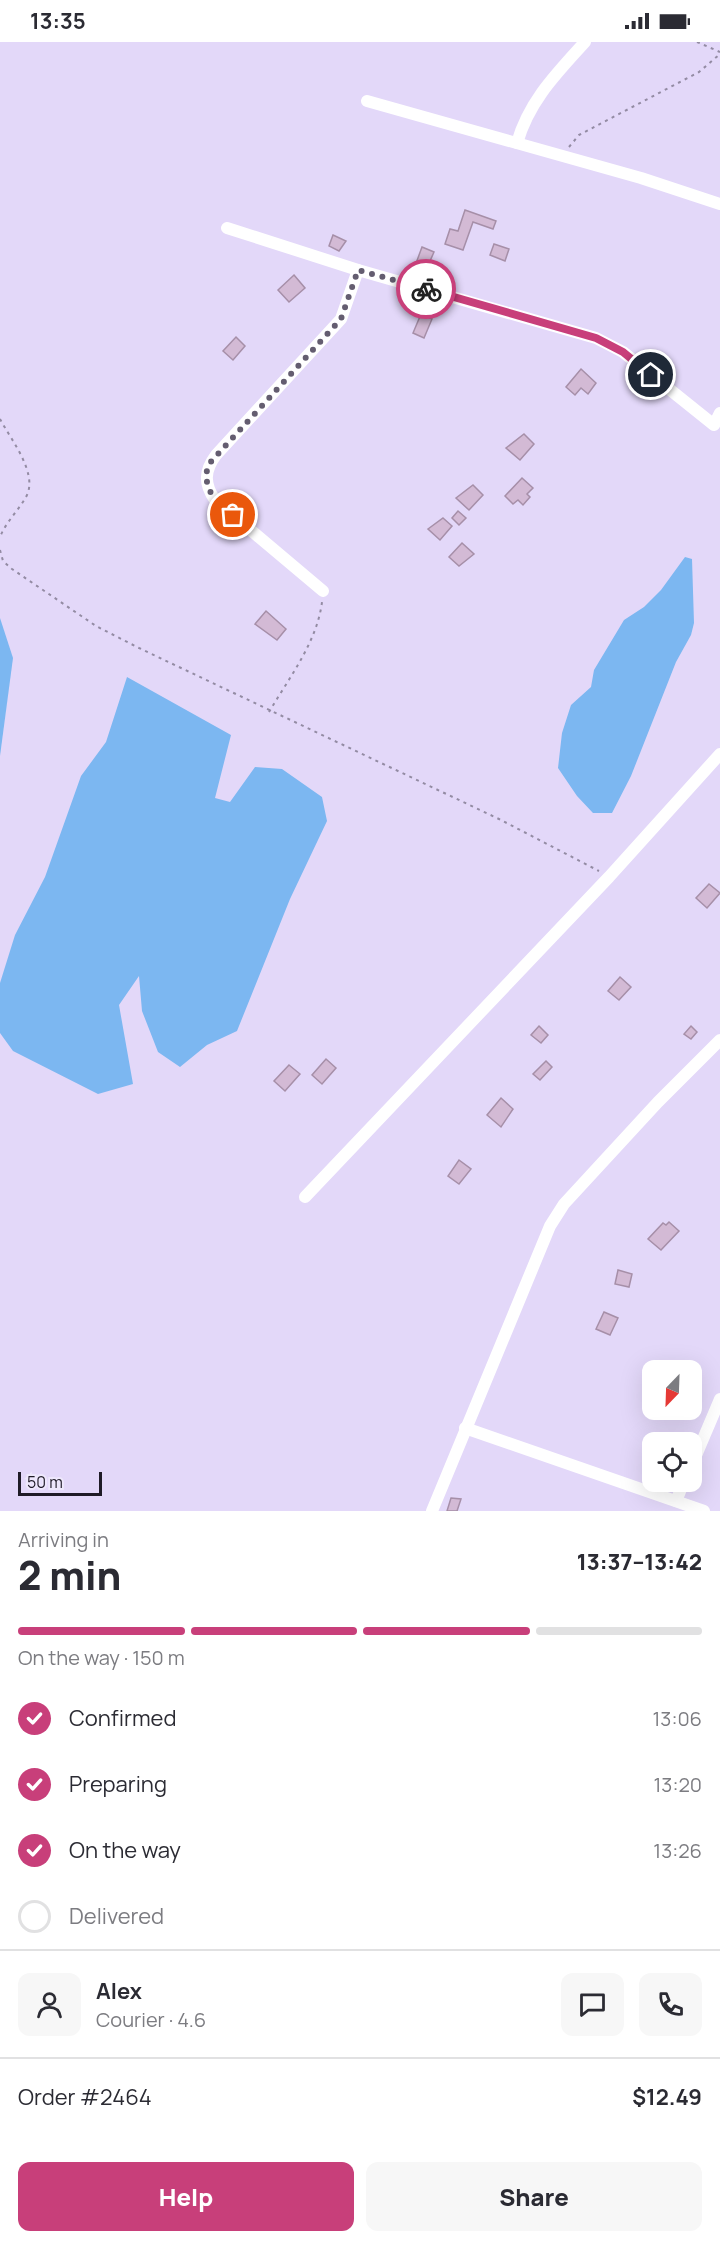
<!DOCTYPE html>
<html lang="en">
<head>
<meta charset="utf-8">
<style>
	:root { --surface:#fff; --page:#f7f7f7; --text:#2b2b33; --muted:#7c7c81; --line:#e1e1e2; --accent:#c83f7a }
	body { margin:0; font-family:Manrope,sans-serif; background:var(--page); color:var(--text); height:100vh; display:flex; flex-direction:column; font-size:22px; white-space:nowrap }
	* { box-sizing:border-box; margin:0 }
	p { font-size:20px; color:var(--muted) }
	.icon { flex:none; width:33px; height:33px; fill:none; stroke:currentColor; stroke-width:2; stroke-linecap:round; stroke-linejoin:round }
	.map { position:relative; height:1469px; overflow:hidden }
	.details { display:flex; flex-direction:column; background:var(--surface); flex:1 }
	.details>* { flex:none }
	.needle { width:39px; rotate:203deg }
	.buttons { position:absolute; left:642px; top:1318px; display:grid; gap:12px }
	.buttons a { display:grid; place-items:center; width:60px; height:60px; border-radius:12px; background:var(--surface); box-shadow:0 6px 24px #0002; font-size:30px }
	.scale { position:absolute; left:18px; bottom:15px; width:84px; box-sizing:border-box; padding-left:6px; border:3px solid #1f1b27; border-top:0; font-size:16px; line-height:21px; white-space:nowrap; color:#1f1b27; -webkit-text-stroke:4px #eee8fc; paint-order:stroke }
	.pin { position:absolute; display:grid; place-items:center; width:51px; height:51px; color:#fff; margin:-26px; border:3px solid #fff; border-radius:50%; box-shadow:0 2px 6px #0007 }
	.courier { position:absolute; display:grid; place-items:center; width:60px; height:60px; margin:-30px; border:4px solid #c83f7a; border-radius:50%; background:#fff; color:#222; box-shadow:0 2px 8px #0007 }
	.headline em { font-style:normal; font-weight:800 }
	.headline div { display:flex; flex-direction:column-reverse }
	.headline { display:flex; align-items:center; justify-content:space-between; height:102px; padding:0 18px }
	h1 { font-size:39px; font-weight:800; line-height:45px }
	.bar { display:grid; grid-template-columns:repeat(4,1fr); gap:9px 6px; align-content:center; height:72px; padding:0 18px }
	.bar i { height:8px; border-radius:4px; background:var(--line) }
	.bar .current { background:var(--accent) }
	.bar p { grid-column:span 4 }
	.line { display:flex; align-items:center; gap:15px; padding:0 18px; border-top:2px solid var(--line) }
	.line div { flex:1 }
	.round { display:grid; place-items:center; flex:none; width:63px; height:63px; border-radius:12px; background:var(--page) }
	ol { padding:0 18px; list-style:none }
	li { display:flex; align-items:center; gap:18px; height:66px }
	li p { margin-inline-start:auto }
	li .icon { padding:6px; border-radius:50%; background:var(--accent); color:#fff; stroke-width:4 }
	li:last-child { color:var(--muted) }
	li i { width:33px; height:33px; border:3px solid var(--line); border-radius:50% }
	.cta { display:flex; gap:12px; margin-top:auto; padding:12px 18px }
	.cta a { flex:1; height:69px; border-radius:12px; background:var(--accent); color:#fff; font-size:24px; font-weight:800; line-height:69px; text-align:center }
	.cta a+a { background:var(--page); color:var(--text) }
	.status { display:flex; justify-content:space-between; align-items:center; height:42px; padding:0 30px; background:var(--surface); direction:ltr }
	.status svg { height:16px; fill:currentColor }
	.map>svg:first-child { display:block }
	.water { fill:#7cb7f1 }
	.building { fill:#d3bad5; stroke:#a68fa8; stroke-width:1.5 }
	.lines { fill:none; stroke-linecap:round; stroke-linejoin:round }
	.path { stroke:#938ba3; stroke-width:2; stroke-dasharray:3 4.5; stroke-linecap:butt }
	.street { stroke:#fff; stroke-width:12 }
	.done { stroke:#645d70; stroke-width:6; stroke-dasharray:0 10.8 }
	.route { stroke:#c83f7a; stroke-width:8 }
</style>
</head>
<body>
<div class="status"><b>13:35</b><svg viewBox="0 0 49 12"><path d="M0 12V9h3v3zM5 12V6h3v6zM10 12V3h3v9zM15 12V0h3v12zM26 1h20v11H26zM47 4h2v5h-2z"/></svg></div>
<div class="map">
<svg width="720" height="1469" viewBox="0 0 720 1469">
	<rect width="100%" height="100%" fill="#e3d8f9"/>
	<!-- water -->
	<g class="water">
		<polygon points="685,515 692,517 694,581 691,593 676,620 631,734 612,771 593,771 577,754 558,726 562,691 571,663 591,645 594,628 624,578 644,565 661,548"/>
		<polygon points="0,576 13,616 0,714"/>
		<polygon points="127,635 231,693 215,756 230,760 255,725 282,727 322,755 327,779 290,857 237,989 207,1003 180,1025 158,1010 142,969 139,934 119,963 133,1042 98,1052 13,1009 0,991 0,941 15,893 45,835 81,734 106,700"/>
	</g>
	<!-- building -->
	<g class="building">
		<polygon points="465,168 496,179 493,187 473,180 463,208 445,202 450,187 458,189"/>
		<polygon points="333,193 346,199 339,209 329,204"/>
		<polygon points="494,202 509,207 505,219 490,213"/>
		<polygon points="422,205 434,210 426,228 415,224"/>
		<polygon points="294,233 305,246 289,260 278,248"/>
		<polygon points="421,272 432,277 424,296 413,291"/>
		<polygon points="236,295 245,304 233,318 223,309"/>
		<polygon points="581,327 596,341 588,352 581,346 575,353 566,345"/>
		<polygon points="524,392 534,402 520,418 506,406"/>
		<polygon points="522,436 533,446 527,452 530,455 523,463 518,458 513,462 505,454"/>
		<polygon points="473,443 483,453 469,468 456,456"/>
		<polygon points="458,469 466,476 459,483 452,476"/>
		<polygon points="443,476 452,484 440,498 428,487"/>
		<polygon points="462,501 474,512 459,524 449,515"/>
		<polygon points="266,569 286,587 277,598 255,582"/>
		<polygon points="709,842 720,851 707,866 696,856"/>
		<polygon points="620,935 631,945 619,958 608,949"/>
		<polygon points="539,984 548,993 541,1001 531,993"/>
		<polygon points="691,984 697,990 691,997 684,992"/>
		<polygon points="326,1017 336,1026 322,1042 312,1033"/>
		<polygon points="546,1019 552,1025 540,1038 533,1032"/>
		<polygon points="289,1023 300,1032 285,1049 274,1039"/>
		<polygon points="501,1056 513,1067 501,1085 487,1073"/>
		<polygon points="459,1118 471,1127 459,1142 448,1134"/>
		<polygon points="669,1180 679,1189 661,1208 648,1197 663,1181 666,1183"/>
		<polygon points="618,1228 632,1232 629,1245 615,1242"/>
		<polygon points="604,1270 618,1276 610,1293 596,1287"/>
		<polygon points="451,1456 461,1457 457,1469 447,1469"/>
	</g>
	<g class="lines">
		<!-- path -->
		<g class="path">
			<polyline points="697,0 720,10"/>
			<polyline points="569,105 579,93 699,30 720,12"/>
			<path d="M 0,377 C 11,398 39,432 26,455 C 18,469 6,480 0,495"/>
			<polyline points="0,508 3,519 12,527 96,584 139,606 499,777 599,829"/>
			<path d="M 269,670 C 289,636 317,600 322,560"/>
		</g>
		<!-- street -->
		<g class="street">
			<polyline points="367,59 641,136 720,162"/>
			<path d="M 517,101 C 529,59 556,32 585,0"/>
			<polyline points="227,186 358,228 596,296 623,310 714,383 720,371"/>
			<path d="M 323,549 L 215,458 C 204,442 204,429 216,413 L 341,277 L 358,228"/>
			<polyline points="305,1155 609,835 720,712"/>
			<polyline points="465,1386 704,1469"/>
			<polyline points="692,1423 720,1357"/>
			<polyline points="676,1459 684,1440"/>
			<polyline points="432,1469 550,1184 564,1162 658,1060 720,998"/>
		</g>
	</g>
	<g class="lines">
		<!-- done -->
		<path class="done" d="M 233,473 C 215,459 202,447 208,423 L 341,277 L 358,228 L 426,247"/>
		<!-- route -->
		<polyline class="route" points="426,247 596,296 623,310 651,333"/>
	</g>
</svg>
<div class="buttons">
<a><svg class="needle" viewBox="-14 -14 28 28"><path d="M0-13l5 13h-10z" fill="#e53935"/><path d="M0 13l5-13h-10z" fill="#7c7c81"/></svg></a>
<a><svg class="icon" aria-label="locate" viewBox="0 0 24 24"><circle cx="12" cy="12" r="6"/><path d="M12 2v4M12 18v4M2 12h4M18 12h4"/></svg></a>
</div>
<div class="scale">50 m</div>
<div class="pin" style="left:233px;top:473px;background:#ea580c"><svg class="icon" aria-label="bag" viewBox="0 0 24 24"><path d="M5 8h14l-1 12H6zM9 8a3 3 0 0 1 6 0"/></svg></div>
<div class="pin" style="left:651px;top:333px;background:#1f2937"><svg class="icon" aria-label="home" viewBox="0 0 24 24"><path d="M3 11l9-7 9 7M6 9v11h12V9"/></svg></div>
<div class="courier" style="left:426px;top:247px"><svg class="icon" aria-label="bike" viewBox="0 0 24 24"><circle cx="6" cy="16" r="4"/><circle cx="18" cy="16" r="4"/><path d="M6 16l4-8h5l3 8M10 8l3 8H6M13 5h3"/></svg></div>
</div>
<section class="details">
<div class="headline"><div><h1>2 min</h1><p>Arriving in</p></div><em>13:37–13:42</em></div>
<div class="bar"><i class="current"></i><i class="current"></i><i class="current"></i><i></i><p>On the way · 150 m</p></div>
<ol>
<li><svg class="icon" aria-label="check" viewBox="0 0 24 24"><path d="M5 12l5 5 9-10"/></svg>Confirmed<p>13:06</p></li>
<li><svg class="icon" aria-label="check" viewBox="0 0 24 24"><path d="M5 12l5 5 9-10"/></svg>Preparing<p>13:20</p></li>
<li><svg class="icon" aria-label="check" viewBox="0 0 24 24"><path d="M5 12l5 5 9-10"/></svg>On the way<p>13:26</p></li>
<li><i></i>Delivered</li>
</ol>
<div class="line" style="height:108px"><a class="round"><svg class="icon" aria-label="person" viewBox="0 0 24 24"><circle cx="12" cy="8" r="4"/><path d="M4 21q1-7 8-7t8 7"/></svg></a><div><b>Alex</b><p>Courier · 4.6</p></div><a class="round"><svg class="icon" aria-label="chat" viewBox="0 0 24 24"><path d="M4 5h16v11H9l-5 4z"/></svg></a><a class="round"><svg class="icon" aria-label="phone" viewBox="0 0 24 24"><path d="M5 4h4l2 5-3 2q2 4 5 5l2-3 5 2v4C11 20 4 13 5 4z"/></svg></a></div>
<div class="line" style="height:78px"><div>Order #2464</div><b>$12.49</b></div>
<div class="cta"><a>Help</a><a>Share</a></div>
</section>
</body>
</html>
